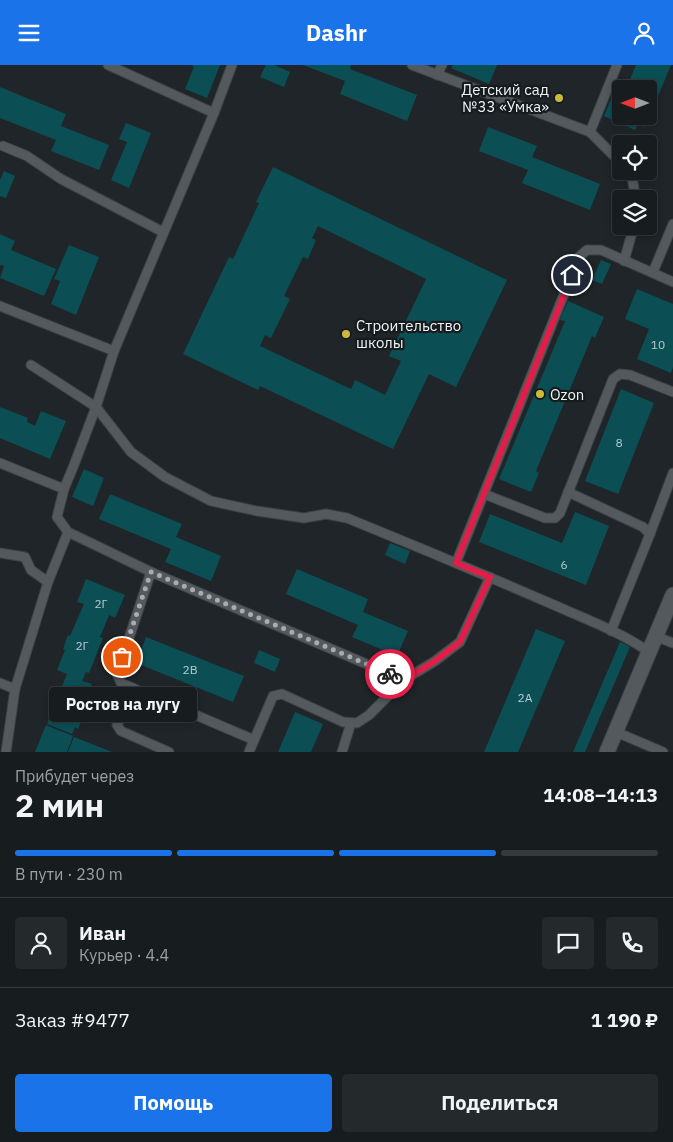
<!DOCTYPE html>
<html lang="ru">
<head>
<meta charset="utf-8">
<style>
	:root { --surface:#171c1e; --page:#24292b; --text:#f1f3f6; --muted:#9ea1a4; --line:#363a3c; --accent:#1a73e8 }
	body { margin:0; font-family:"IBM Plex Sans",sans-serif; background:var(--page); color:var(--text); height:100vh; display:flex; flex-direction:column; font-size:19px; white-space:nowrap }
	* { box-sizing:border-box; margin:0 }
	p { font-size:16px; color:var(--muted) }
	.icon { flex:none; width:28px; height:28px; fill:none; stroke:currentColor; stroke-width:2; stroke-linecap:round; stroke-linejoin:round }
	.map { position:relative; height:687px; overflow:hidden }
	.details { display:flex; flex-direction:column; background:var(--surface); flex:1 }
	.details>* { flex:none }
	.needle { width:32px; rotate:270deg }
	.buttons { position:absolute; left:612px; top:15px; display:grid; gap:10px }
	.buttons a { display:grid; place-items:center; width:45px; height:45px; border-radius:5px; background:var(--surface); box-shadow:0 2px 8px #0003,0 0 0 1px var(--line); font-size:25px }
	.pin { position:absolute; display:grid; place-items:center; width:42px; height:42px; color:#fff; margin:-21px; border:2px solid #fff; border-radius:50%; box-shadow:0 1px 5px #0007 }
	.courier { position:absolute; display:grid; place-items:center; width:50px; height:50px; margin:-25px; border:4px solid #e11d48; border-radius:50%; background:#fff; color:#222; box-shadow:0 1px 6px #0007 }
	.bubble { position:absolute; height:35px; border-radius:5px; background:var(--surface); box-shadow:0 2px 8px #0003,0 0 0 1px var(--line); font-size:16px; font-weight:700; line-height:35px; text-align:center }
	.summary em { font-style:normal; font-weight:700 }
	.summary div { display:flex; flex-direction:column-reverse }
	.summary { display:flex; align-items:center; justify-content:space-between; height:85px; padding:0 15px }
	h1 { font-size:32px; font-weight:700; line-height:38px }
	.bar { display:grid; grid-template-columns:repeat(4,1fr); gap:8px 5px; align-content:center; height:60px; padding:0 15px }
	.bar i { height:6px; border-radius:4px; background:var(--line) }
	.bar .active { background:var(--accent) }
	.bar p { grid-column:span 4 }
	.line { display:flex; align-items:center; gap:12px; padding:0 15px; border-top:1px solid var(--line) }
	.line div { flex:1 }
	.round { display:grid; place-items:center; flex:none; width:52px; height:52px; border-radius:5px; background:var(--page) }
	.primary-button { display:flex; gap:10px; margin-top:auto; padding:10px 15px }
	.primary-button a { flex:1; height:58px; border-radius:5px; background:var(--accent); color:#fff; font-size:20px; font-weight:700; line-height:58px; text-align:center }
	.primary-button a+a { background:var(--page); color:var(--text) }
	header { display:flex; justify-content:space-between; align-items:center; height:65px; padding:0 15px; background:var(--accent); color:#fff; font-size:22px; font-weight:700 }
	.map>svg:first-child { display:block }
	.building { fill:#0b4f55; fill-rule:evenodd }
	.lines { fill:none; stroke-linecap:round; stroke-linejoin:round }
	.lane-casing { stroke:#3c4143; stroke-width:11 }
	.street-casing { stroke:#3c4143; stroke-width:17 }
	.lane { stroke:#53595d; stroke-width:9 }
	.street { stroke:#53595d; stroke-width:15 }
	.done { stroke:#a7acae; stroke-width:5; stroke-dasharray:0 9 }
	.route { stroke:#e11d48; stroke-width:6 }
	.poi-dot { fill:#cbba39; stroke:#161c1e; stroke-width:2 }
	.labels { text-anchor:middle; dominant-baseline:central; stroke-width:4.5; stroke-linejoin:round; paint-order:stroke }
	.number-label { font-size:12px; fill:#b7cbce }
	.poi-label { font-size:15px; fill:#f0f4f6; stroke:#161c1e; text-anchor:start }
</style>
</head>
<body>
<header><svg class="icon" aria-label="menu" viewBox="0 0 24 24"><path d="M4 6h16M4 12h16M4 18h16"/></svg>Dashr<svg class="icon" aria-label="person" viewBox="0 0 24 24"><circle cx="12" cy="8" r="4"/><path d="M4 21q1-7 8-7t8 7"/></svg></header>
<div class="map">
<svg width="673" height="687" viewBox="0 0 673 687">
	<rect width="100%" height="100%" fill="#1f2528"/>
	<!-- building -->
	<g class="building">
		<polygon points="191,0 220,0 207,33 185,24 194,2"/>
		<polygon points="266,0 274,0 290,7 284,22 260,12"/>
		<polygon points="303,0 351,0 350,4 417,30 407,56 340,29 345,16"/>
		<polygon points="453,0 497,0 489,19 451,3"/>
		<polygon points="636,0 671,0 645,62 638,59 635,65 604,51 616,22 621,24 621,51 649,51 649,24 626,24"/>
		<polygon points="0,22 66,49 61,61 109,80 99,105 51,86 56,75 0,53"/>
		<polygon points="126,58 151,68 129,123 111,115 127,77 119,74"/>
		<polygon points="488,62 537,81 532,92 600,119 590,145 522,118 528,105 479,86"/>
		<path d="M 273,102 L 507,215 L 456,322 L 429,309 L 393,384 L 260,321 L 258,325 L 183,289 L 229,192 L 233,194 L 259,138 L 256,137 ZM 318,161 L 426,214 L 389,291 L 401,296 L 385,330 L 355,315 L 351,324 L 260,281 L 265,270 L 271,273 L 290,234 L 284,231 L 303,192 L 308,194 L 316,175 L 312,173 Z"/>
		<polygon points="4,106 15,111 6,133 0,131 0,115"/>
		<polygon points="0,169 15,176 11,185 56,204 44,231 0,213 4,201 0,200"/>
		<polygon points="69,180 99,192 76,250 51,239 60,216 54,214"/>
		<polygon points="601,195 611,199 602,219 592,215"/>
		<polygon points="637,224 673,239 673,302 671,308 637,294 649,264 625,254"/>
		<polygon points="568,236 604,252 595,273 592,271 536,406 539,408 531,427 499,414 565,256 560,255"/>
		<polygon points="621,324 654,338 618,429 585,416"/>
		<polygon points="0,342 28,353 27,357 35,361 41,346 66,356 50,394 0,373"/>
		<polygon points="84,404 104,413 93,441 72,432"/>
		<polygon points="110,429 182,459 176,472 221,491 211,516 165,497 171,484 99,454"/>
		<polygon points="575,447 609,461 586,520 479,477 490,449 562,478"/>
		<polygon points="390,478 410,486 405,499 385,490"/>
		<polygon points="297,504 368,534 363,547 408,566 397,591 352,572 358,560 286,529"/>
		<polygon points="86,514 125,530 115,553 109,550 100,572 103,573 89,608 86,607 82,616 92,619 89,628 92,630 78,664 75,662 72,669 47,659 54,641 52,640 56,627 59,628 67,609 57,605 65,585 63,584 68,570 70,571 84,539 77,537"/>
		<polygon points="536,564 565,576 518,687 484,687"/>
		<polygon points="146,572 244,611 233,637 136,598"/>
		<polygon points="620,577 630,582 585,687 573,687"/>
		<polygon points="259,585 280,594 275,607 254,598"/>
		<polygon points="295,647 323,659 311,687 278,687"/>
		<polygon points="46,660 73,671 67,687 35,687"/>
		<polygon points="74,672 112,687 68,687"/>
	</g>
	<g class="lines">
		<defs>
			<g id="lane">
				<polyline points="108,0 214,48"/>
				<polyline points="232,0 214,48 114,286 96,342 74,400 64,424 57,452 68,467 151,507 404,615"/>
				<polyline points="412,0 590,67"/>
				<polyline points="617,0 590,67 621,98"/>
				<polyline points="437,10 442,0"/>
				<polyline points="3,81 27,91 61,114 163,167"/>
				<polyline points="627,106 632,113 636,134"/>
				<polyline points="624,196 634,161"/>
				<polyline points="653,207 673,159"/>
				<polyline points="0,241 114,286"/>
				<path d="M 31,300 L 96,342 L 131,387 L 165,412 L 211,436 L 257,446 L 304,453 L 326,449 L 347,453 C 416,481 485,510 554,540 C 585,554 621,567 649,587"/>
				<polyline points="0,398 64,424"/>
				<polyline points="568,427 643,462 650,469 611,566"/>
				<polyline points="484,429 545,453 555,453 560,448 613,314 620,309 630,310 673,327"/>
				<polyline points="650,469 673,408"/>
				<polyline points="0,488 25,492 31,505 48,517"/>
				<polyline points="456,498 579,192 587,185 601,185 673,217"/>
				<polyline points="151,507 117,609 121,618 254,675"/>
				<polyline points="655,571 673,578"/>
				<polyline points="0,618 15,624"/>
				<polyline points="133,623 117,660 121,666 169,687"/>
				<polyline points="616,667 663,687"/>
				<polyline points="6,687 15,624 48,517 68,467"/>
				<polyline points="249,687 273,631 282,629 343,657 357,658 369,650 404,615 435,596 460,577 490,512"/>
				<polyline points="342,687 351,658"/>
			</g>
			<polyline id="street" points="607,687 673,530"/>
		</defs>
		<!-- lane casing -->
		<use href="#lane" class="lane-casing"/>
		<!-- street casing -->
		<use href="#street" class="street-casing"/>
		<!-- lane -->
		<use href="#lane" class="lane"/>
		<!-- street -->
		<use href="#street" class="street"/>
	</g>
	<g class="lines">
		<!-- done -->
		<polyline class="done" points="122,592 151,507 390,609"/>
		<!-- route -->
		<polyline class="route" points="390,609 404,615 435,596 460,577 490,512 456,498 572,210"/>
	</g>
	<!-- markers -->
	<g class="poi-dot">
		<circle cx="559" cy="33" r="5"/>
		<circle cx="346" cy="269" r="5"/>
		<circle cx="540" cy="329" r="5"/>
	</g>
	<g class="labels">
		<!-- number labels -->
		<g class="number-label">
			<text x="658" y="279">10</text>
			<text x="619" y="377">8</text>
			<text x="564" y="499">6</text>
			<text x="101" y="538">2Г</text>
			<text x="82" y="580">2Г</text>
			<text x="190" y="604">2В</text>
			<text x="525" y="632">2А</text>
		</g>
		<!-- poi labels -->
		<g class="poi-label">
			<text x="549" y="24" text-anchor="end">Детский сад<tspan x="549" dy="17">№33 «Умка»</tspan></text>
			<text x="356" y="260">Строительство<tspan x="356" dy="17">школы</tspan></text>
			<text x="550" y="329">Ozon</text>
		</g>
	</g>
</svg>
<div class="buttons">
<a><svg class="needle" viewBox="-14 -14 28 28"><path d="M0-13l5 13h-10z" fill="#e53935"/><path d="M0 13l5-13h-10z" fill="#9ea1a4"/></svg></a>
<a><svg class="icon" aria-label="locate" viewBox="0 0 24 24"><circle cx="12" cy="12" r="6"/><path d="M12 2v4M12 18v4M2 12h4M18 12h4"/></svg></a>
<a><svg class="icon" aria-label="layers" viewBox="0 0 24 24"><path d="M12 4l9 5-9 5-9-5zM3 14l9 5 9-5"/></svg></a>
</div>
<div class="pin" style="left:122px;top:592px;background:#ea580c"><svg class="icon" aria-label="bag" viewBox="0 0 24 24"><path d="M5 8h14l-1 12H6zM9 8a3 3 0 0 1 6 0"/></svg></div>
<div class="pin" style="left:572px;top:210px;background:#1f2937"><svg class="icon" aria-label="home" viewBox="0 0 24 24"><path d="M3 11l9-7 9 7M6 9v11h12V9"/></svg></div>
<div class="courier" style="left:390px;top:609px"><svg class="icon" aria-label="bike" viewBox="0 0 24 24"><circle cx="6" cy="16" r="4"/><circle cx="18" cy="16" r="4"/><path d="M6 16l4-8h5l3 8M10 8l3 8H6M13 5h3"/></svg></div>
<div class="bubble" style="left:49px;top:622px;width:148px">Ростов на лугу</div>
</div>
<section class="details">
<div class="summary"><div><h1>2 мин</h1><p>Прибудет через</p></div><em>14:08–14:13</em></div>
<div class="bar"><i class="active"></i><i class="active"></i><i class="active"></i><i></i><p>В пути · 230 m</p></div>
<div class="line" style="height:90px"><a class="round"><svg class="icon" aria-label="person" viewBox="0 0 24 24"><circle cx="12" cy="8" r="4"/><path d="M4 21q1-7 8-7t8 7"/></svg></a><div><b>Иван</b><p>Курьер · 4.4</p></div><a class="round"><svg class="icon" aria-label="chat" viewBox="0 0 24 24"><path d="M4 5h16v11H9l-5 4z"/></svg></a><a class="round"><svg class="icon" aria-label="phone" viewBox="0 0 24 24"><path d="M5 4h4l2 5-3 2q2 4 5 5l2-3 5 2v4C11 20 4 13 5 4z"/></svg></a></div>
<div class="line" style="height:65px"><div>Заказ #9477</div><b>1 190 ₽</b></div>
<div class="primary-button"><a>Помощь</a><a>Поделиться</a></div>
</section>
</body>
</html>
